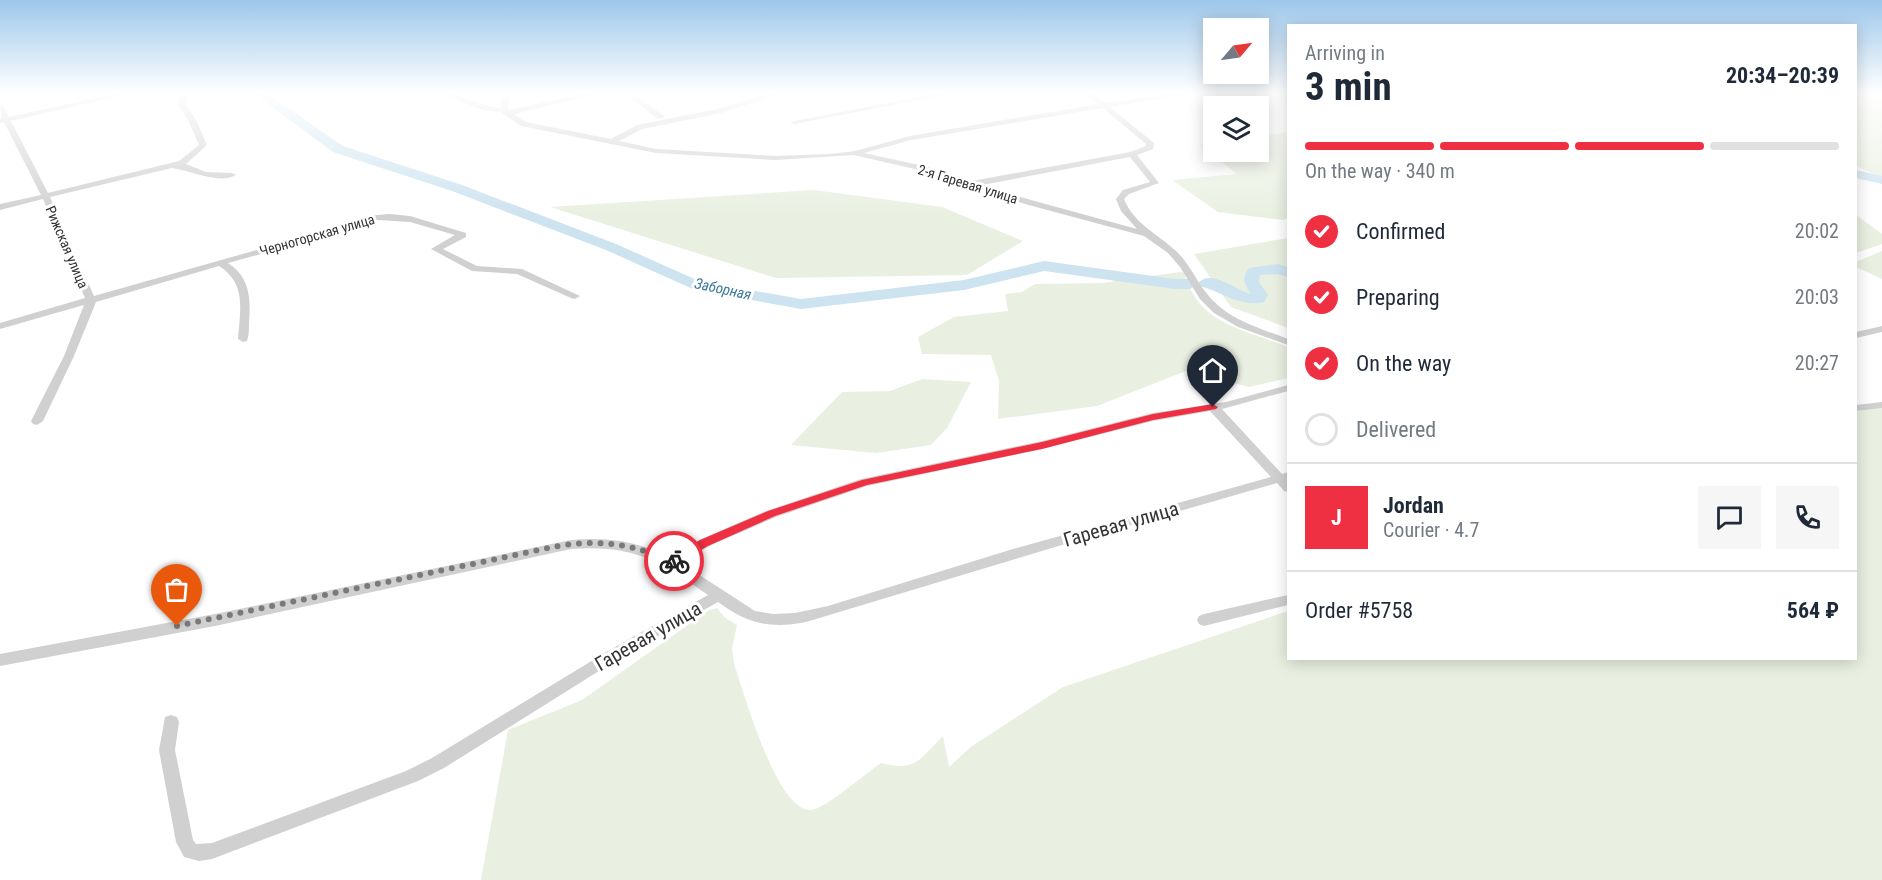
<!DOCTYPE html>
<html lang="en">
<head>
<meta charset="utf-8">
<style>
	:root { --surface:#fff; --page:#f6f6f7; --text:#1f2937; --muted:#747a83; --line:#e0e1e3; --accent:#ef3043 }
	body { margin:0; font-family:"Roboto Condensed",sans-serif; background:var(--page); color:var(--text); height:100vh; display:flex; flex-direction:column; font-size:22px; white-space:nowrap }
	* { box-sizing:border-box; margin:0 }
	p { font-size:20px; color:var(--muted) }
	.icon { flex:none; width:33px; height:33px; fill:none; stroke:currentColor; stroke-width:2; stroke-linecap:round; stroke-linejoin:round }
	.map { position:relative; flex:1; overflow:hidden }
	.panel { position:absolute; left:1287px; top:24px; width:570px; height:636px; display:flex; flex-direction:column; background:var(--surface); border-radius:0px; box-shadow:0 3px 15px #0003 }
	.panel>* { flex:none }
	.needle { width:39px; rotate:61deg }
	.controls { position:absolute; left:1203px; top:18px; display:grid; gap:12px }
	.controls a { display:grid; place-items:center; width:66px; height:66px; border-radius:0px; background:var(--surface); box-shadow:0 3px 15px #0003; font-size:30px }
	.pin { position:absolute; display:grid; place-items:center; width:51px; height:51px; color:#fff; margin:-62px -26px; border-radius:50% 50% 50% 0; rotate:-45deg; box-shadow:0 0 6px #0007 }
	.pin .icon { rotate:45deg }
	.courier { position:absolute; display:grid; place-items:center; width:60px; height:60px; margin:-30px; border:4px solid #ef3043; border-radius:50%; background:#fff; color:#222; box-shadow:0 2px 8px #0007 }
	.head em { font-style:normal; font-weight:700 }
	.head div { display:flex; flex-direction:column-reverse }
	.head { display:flex; align-items:center; justify-content:space-between; height:102px; padding:0 18px }
	h1 { font-size:39px; font-weight:700; line-height:45px }
	.bar { display:grid; grid-template-columns:repeat(4,1fr); gap:9px 6px; align-content:center; height:72px; padding:0 18px }
	.bar i { height:8px; border-radius:4px; background:var(--line) }
	.bar .selected { background:var(--accent) }
	.bar p { grid-column:span 4 }
	.line { display:flex; align-items:center; gap:15px; padding:0 18px; border-top:2px solid var(--line) }
	.line div { flex:1 }
	.round { display:grid; place-items:center; flex:none; width:63px; height:63px; border-radius:0px; background:var(--page) }
	ol { padding:0 18px; list-style:none }
	li { display:flex; align-items:center; gap:18px; height:66px }
	li p { margin-inline-start:auto }
	li .icon { padding:6px; border-radius:50%; background:var(--accent); color:#fff; stroke-width:4 }
	li:last-child { color:var(--muted) }
	li i { width:33px; height:33px; border:3px solid var(--line); border-radius:50% }
	.map>svg:first-child { display:block }
	.green { fill:#e9f0e1 }
	.lines { fill:none; stroke-linecap:round; stroke-linejoin:round }
	.river { fill:#cde3f0; fill-rule:evenodd }
	.minor { fill:#d0d0d0; fill-rule:evenodd }
	.route { fill:#ef3043 }
	.done { stroke:#7a7a7a; stroke-width:6; stroke-dasharray:0 10.8 }
	.labels { text-anchor:middle; dominant-baseline:central; stroke-width:6; stroke-linejoin:round; paint-order:stroke }
	.far-street-label { font-size:14px; fill:#333; stroke:#fff }
	.far-water-label { font-size:15px; font-style:italic; fill:#3b789b; stroke:#fff }
	.near-street-label { font-size:20px; fill:#333; stroke:#fff }
</style>
</head>
<body>
<div class="map">
<svg width="1882" height="880" viewBox="0 0 1882 880">
	<rect width="100%" height="100%" fill="#fff"/>
	<!-- green -->
	<g class="green">
		<polygon points="1856,92 1882,92 1882,178 1856,166"/>
		<polygon points="1288,132 1288,218 1283,220 1218,212 1172,180 1237,174 1200,145 1213,143 1214,152 1258,152 1259,137"/>
		<polygon points="814,190 942,207 1023,241 967,275 776,278 550,207"/>
		<polygon points="1856,215 1882,234 1882,244 1856,253"/>
		<polygon points="1288,238 1288,328 1231,307 1194,254"/>
		<polygon points="1882,251 1882,279 1856,267 1856,262"/>
		<path d="M 1180,272 L 1184,273 C 1199,326 1245,329 1288,347 L 1288,378 L 1249,387 L 1186,371 L 1097,406 L 998,419 L 999,381 L 991,355 L 922,354 L 918,337 L 954,317 L 1008,311 L 1005,294 L 1022,292 L 1035,284 L 1102,283 Z"/>
		<polygon points="922,379 971,382 947,428 931,445 876,453 791,445 842,392 890,391"/>
		<path d="M 1882,405 L 1882,880 L 481,880 L 508,730 L 582,700 L 709,610 L 717,608 L 724,617 L 737,625 L 732,648 L 734,664 C 744,692 777,814 812,810 C 826,808 866,773 881,763 C 916,772 919,760 943,736 L 949,767 L 972,746 L 1063,687 L 1288,611 L 1288,658 L 1856,658 L 1856,412 Z"/>
	</g>
	<g class="lines">
		<!-- river -->
		<g class="river">
			<polygon points="252,92 265,92 343,146 462,185 616,244 699,281 801,299 964,280 1044,261 1175,279 1190,279 1198,284 1190,289 1175,289 1044,271 964,290 801,309 695,290 606,250 452,191 333,152"/>
			<polygon points="1856,170 1882,176 1882,184 1856,178"/>
			<path d="M 1278,264 L 1288,267 L 1288,277 L 1277,274 L 1260,275 L 1259,282 L 1268,295 L 1264,302 C 1241,308 1222,292 1200,286 L 1198,283 C 1211,268 1237,291 1251,294 C 1244,283 1241,279 1249,268 Z"/>
		</g>
		<!-- minor -->
		<g class="minor">
			<path d="M 122,92 L 137,92 L 11,121 L 48,193 L 179,161 L 199,145 L 188,120 L 178,105 L 180,92 L 187,92 L 186,105 L 196,120 L 207,145 L 186,164 L 206,172 L 232,173 L 236,175 C 220,185 189,170 172,168 L 50,197 L 94,296 L 306,236 L 368,216 L 389,214 L 410,216 L 466,233 L 466,237 L 443,249 L 477,266 L 522,269 L 580,296 L 575,299 L 571,298 L 517,274 L 472,271 L 431,249 L 455,235 L 410,222 L 378,220 L 361,223 L 312,240 L 228,263 C 250,277 251,299 249,323 C 249,329 249,335 247,341 L 243,342 L 238,339 C 240,310 247,284 219,266 L 96,302 L 74,356 L 43,421 L 37,425 L 33,424 L 31,421 L 64,356 L 84,305 L 0,329 L 0,323 L 85,298 L 43,199 L 0,210 L 0,204 L 41,195 L 4,122 L 0,123 L 0,119 L 2,118 L 0,105 L 3,105 L 9,117 Z"/>
			<path d="M 435,92 C 458,92 477,106 500,108 L 503,98 L 498,92 L 506,92 L 511,97 L 507,109 L 509,110 L 591,92 L 606,92 L 514,114 L 526,122 L 611,139 L 637,125 L 717,109 L 773,92 L 785,92 L 721,113 L 642,129 L 619,141 L 656,149 L 775,156 L 830,154 L 855,151 L 910,136 L 1098,104 L 1081,92 L 1090,92 L 1106,103 L 1182,92 L 1204,92 L 1110,107 L 1154,143 L 1153,149 L 1137,155 L 1159,183 L 1129,194 L 1124,199 C 1134,224 1158,234 1176,251 C 1190,264 1196,281 1208,295 C 1228,320 1260,328 1288,339 L 1288,345 L 1238,327 L 1214,313 L 1200,299 L 1180,267 L 1168,253 L 1144,236 L 1025,204 L 919,170 L 854,155 L 775,160 L 656,153 L 521,126 L 501,112 L 486,111 ZM 1103,108 L 1146,144 L 1146,146 L 1130,152 L 972,181 L 924,166 L 864,153 L 911,140 ZM 1130,157 L 1150,182 L 1123,190 L 1116,199 L 1121,211 L 1137,229 L 1031,200 L 982,185 Z"/>
			<polygon points="624,92 632,92 665,117 658,119"/>
			<polygon points="944,92 961,92 794,124 790,122"/>
			<polygon points="1882,326 1882,332 1856,338 1856,332"/>
			<path d="M 1288,385 L 1288,391 L 1222,409 L 1282,474 L 1288,472 L 1288,492 L 1284,491 L 1277,483 L 1055,547 L 806,622 C 770,629 748,624 718,602 L 618,659 L 444,768 L 418,781 L 212,859 L 199,861 L 184,857 L 176,842 L 159,750 L 165,717 L 171,715 L 177,717 L 179,722 L 175,750 L 193,840 L 196,844 L 212,843 L 406,771 L 432,758 L 608,651 L 708,595 C 658,560 634,545 571,549 L 215,626 L 0,666 L 0,654 L 215,614 L 571,540 C 606,537 638,541 669,557 L 699,540 L 766,511 L 861,479 L 1042,441 L 1153,413 L 1226,402 ZM 1210,411 L 1271,477 L 1013,549 L 828,606 L 795,613 L 773,614 L 755,611 L 681,563 L 709,546 L 776,517 L 867,486 L 1042,449 L 1153,421 Z"/>
			<polygon points="1882,402 1882,408 1856,411 1856,405"/>
			<polygon points="1288,595 1288,605 1204,626 1199,624 1197,620 1199,616 1204,614"/>
		</g>
	</g>
	<!-- sky -->
	<linearGradient id="sky" x2="0" y2="1"><stop stop-color="#9dc7eb"/><stop offset="0.43" stop-color="#fff"/><stop offset="1" stop-color="#fff" stop-opacity="0"/></linearGradient>
	<rect width="1882" height="216" fill="url(#sky)"/>
	<!-- route -->
	<polygon class="route" points="1213,404 1218,407 1216,409 1153,420 1042,449 867,485 775,516 708,546 677,563 670,563 668,561 700,540 768,511 862,480 1042,442 1153,414"/>
	<g class="lines">
		<!-- done -->
		<path class="done" d="M 177,626 L 563,545 C 603,540 635,544 671,562 L 674,561"/>
	</g>
	<g class="labels">
		<!-- far-street labels -->
		<g class="far-street-label">
			<text transform="translate(968 184) rotate(17)">2-я Гаревая улица</text>
			<text transform="translate(317 235) rotate(-16)">Черногорская улица</text>
			<text transform="translate(67 247) rotate(67)">Рижская улица</text>
		</g>
		<!-- far-water labels -->
		<g class="far-water-label">
			<text transform="translate(723 289) rotate(12)">Заборная</text>
		</g>
		<!-- near-street labels -->
		<g class="near-street-label">
			<text transform="translate(1121 524) rotate(-16)">Гаревая улица</text>
			<text transform="translate(648 636) rotate(-30)">Гаревая улица</text>
		</g>
	</g>
</svg>
<div class="controls">
<a><svg class="needle" viewBox="-14 -14 28 28"><path d="M0-13l5 13h-10z" fill="#e53935"/><path d="M0 13l5-13h-10z" fill="#747a83"/></svg></a>
<a><svg class="icon" aria-label="layers" viewBox="0 0 24 24"><path d="M12 4l9 5-9 5-9-5zM3 14l9 5 9-5"/></svg></a>
</div>
<div class="pin" style="left:177px;top:626px;background:#ea580c"><svg class="icon" aria-label="bag" viewBox="0 0 24 24"><path d="M5 8h14l-1 12H6zM9 8a3 3 0 0 1 6 0"/></svg></div>
<div class="pin" style="left:1213px;top:407px;background:#1f2937"><svg class="icon" aria-label="home" viewBox="0 0 24 24"><path d="M3 11l9-7 9 7M6 9v11h12V9"/></svg></div>
<div class="courier" style="left:674px;top:561px"><svg class="icon" aria-label="bike" viewBox="0 0 24 24"><circle cx="6" cy="16" r="4"/><circle cx="18" cy="16" r="4"/><path d="M6 16l4-8h5l3 8M10 8l3 8H6M13 5h3"/></svg></div>
<section class="panel">
<div class="head"><div><h1>3 min</h1><p>Arriving in</p></div><em>20:34–20:39</em></div>
<div class="bar"><i class="selected"></i><i class="selected"></i><i class="selected"></i><i></i><p>On the way · 340 m</p></div>
<ol>
<li><svg class="icon" aria-label="check" viewBox="0 0 24 24"><path d="M5 12l5 5 9-10"/></svg>Confirmed<p>20:02</p></li>
<li><svg class="icon" aria-label="check" viewBox="0 0 24 24"><path d="M5 12l5 5 9-10"/></svg>Preparing<p>20:03</p></li>
<li><svg class="icon" aria-label="check" viewBox="0 0 24 24"><path d="M5 12l5 5 9-10"/></svg>On the way<p>20:27</p></li>
<li><i></i>Delivered</li>
</ol>
<div class="line" style="height:108px"><b class="round" style="background:var(--accent);color:#fff">J</b><div><b>Jordan</b><p>Courier · 4.7</p></div><a class="round"><svg class="icon" aria-label="chat" viewBox="0 0 24 24"><path d="M4 5h16v11H9l-5 4z"/></svg></a><a class="round"><svg class="icon" aria-label="phone" viewBox="0 0 24 24"><path d="M5 4h4l2 5-3 2q2 4 5 5l2-3 5 2v4C11 20 4 13 5 4z"/></svg></a></div>
<div class="line" style="height:78px"><div>Order #5758</div><b>564 ₽</b></div>
</section>
</div>
</body>
</html>
